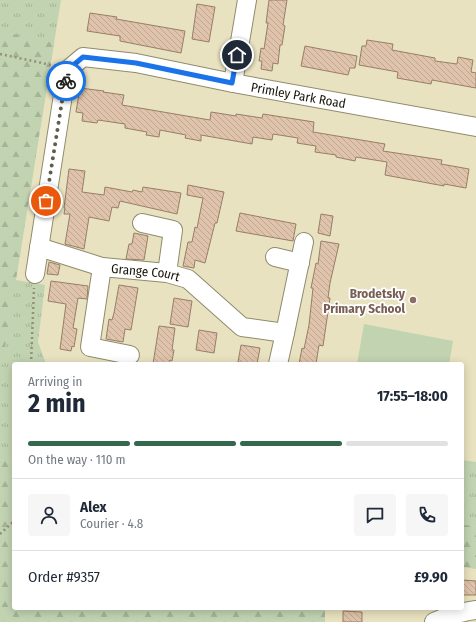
<!DOCTYPE html>
<html lang="en">
<head>
<meta charset="utf-8">
<style>
	:root { --surface:#fff; --page:#f6f6f7; --text:#1f2937; --muted:#747a83; --line:#e0e1e3; --accent:#33684d }
	body { margin:0; font-family:"Fira Sans Condensed",sans-serif; background:var(--page); color:var(--text); height:100vh; display:flex; flex-direction:column; font-size:15px; white-space:nowrap }
	* { box-sizing:border-box; margin:0 }
	p { font-size:13px; color:var(--muted) }
	.icon { flex:none; width:22px; height:22px; fill:none; stroke:currentColor; stroke-width:2; stroke-linecap:round; stroke-linejoin:round }
	.map { position:relative; flex:1; overflow:hidden }
	.side { position:absolute; left:12px; top:362px; width:452px; height:248px; display:flex; flex-direction:column; background:var(--surface); border-radius:4px; box-shadow:0 2px 10px #0003 }
	.side>* { flex:none }
	.pin { position:absolute; display:grid; place-items:center; width:34px; height:34px; color:#fff; margin:-17px; border:2px solid #fff; border-radius:50%; box-shadow:0 1px 4px #0007 }
	.courier { position:absolute; display:grid; place-items:center; width:40px; height:40px; margin:-20px; border:3px solid #1a73e8; border-radius:50%; background:#fff; color:#222; box-shadow:0 1px 5px #0007 }
	.head em { font-style:normal; font-weight:700 }
	.head div { display:flex; flex-direction:column-reverse }
	.head { display:flex; align-items:center; justify-content:space-between; height:68px; padding:0 16px }
	h1 { font-size:26px; font-weight:700; line-height:30px }
	.bar { display:grid; grid-template-columns:repeat(4,1fr); gap:6px 4px; align-content:center; height:48px; padding:0 16px }
	.bar i { height:5px; border-radius:3px; background:var(--line) }
	.bar .active { background:var(--accent) }
	.bar p { grid-column:span 4 }
	.line { display:flex; align-items:center; gap:10px; padding:0 16px; border-top:1px solid var(--line) }
	.line div { flex:1 }
	.round { display:grid; place-items:center; flex:none; width:42px; height:42px; border-radius:4px; background:var(--page) }
	.map>svg:first-child { display:block }
	.grass { fill:url(#grass-tufts) }
	.forest { fill:url(#forest-firs) }
	.park { fill:#c1d3b1 }
	.building { fill:url(#building-back-hatch); stroke:#987e67 }
	.lines { fill:none; stroke-linecap:round; stroke-linejoin:round }
	.minor-casing { stroke:#908b6b; stroke-width:20 }
	.path { stroke:#959177; stroke-width:2.5; stroke-dasharray:2 3; stroke-linecap:butt }
	.minor { stroke:#fff; stroke-width:18 }
	.done { stroke:#615d4a; stroke-width:4; stroke-dasharray:0 7.2 }
	.route { stroke:#1a73e8; stroke-width:5 }
	.education-dot { fill:#8d6e63; stroke:#fff; stroke-width:1.5 }
	.labels { text-anchor:middle; dominant-baseline:central; stroke-width:3.5; stroke-linejoin:round; paint-order:stroke }
	.street-label { font-size:13px; fill:#18160a; stroke:#fff }
	.education-label { font-size:13px; font-weight:bold; fill:#785e54; stroke:#fff; text-anchor:end }
</style>
</head>
<body>
<div class="map">
<svg width="476" height="622" viewBox="0 0 476 622">
	<defs>
		<pattern id="grass-tufts" width="24" height="20" patternUnits="userSpaceOnUse"><rect width="24" height="20" fill="#c1d3b1"/><path d="M3 7l-1-3M5 7V3M7 7l1-3M15 17l-1-3M17 17v-4M19 17l1-3" fill="none" stroke="#a5b497"/></pattern>
		<pattern id="forest-firs" width="22" height="20" patternUnits="userSpaceOnUse"><rect width="22" height="20" fill="#c1d3b1"/><path d="M5 1l3.5 6h-7zM16 11l3.5 6h-7z" fill="#a5b497"/></pattern>
		<pattern id="building-back-hatch" width="6" height="6" patternUnits="userSpaceOnUse"><rect width="6" height="6" fill="#dfc3aa"/><path d="M-1 5l2 2M0 0l6 6M5-1l2 2" fill="none" stroke="#bfa791"/></pattern>
	</defs>
	<rect width="100%" height="100%" fill="#e8e2c0"/>
	<!-- grass -->
	<g class="grass">
		<polygon points="0,0 61,0 16,280 45,285 38,342 46,364 14,364 14,463 0,460"/>
		<polygon points="462,460 476,462 476,527 462,524"/>
	</g>
	<!-- forest -->
	<g class="forest">
		<polygon points="0,31 54,43 0,377"/>
		<polygon points="0,460 14,463 14,608 325,608 325,622 0,622"/>
		<polygon points="462,524 476,527 476,569 462,567"/>
	</g>
	<!-- park -->
	<polygon class="park" points="364,324 453,341 449,364 357,364"/>
	<!-- building -->
	<g class="building">
		<polygon points="269,0 287,0 283,25 285,26 282,45 280,45 278,64 273,63 272,71 261,69 262,61 259,61 261,48 264,49 268,23 266,23"/>
		<polygon points="197,4 215,7 209,42 192,39"/>
		<polygon points="90,13 117,17 116,19 185,31 181,53 120,41 120,36 87,31"/>
		<polygon points="367,40 393,44 392,50 435,58 435,61 457,64 458,57 473,60 471,72 476,73 476,88 432,80 431,84 397,78 398,72 359,65 362,46 366,46"/>
		<polygon points="305,46 357,56 355,68 350,68 348,75 301,66"/>
		<polygon points="80,88 104,91 103,92 124,95 122,105 210,120 211,112 236,116 236,114 262,118 263,114 314,122 313,132 385,144 383,151 442,160 441,164 469,169 466,188 444,184 444,186 385,175 387,162 356,157 355,161 336,157 336,155 315,152 316,146 297,143 298,138 273,134 272,140 253,137 252,144 201,135 201,141 185,138 186,135 160,130 159,137 146,135 147,132 125,128 125,124 98,120 97,123 82,121 83,113 76,112"/>
		<polygon points="69,169 85,171 82,192 104,195 105,187 132,192 133,190 142,192 143,187 181,193 177,214 120,201 118,208 112,207 109,221 89,217 84,249 65,244 70,214 64,214 65,208 64,208"/>
		<polygon points="188,185 224,192 217,223 215,223 205,263 195,260 194,268 183,266 188,242 192,242 195,227 197,228 203,198 187,195"/>
		<polygon points="240,213 296,224 293,241 236,231"/>
		<polygon points="321,214 333,216 330,236 318,233"/>
		<polygon points="134,233 148,236 144,260 126,259 129,244 132,244"/>
		<polygon points="321,241 339,244 330,283 328,298 330,298 323,346 319,345 316,364 299,364 302,348 304,349 309,325 313,288 311,288 316,263 318,264"/>
		<polygon points="49,262 60,265 58,275 47,274"/>
		<polygon points="51,281 88,286 87,299 78,298 73,328 77,329 74,347 72,346 71,351 60,349 66,304 48,301"/>
		<polygon points="119,285 138,288 131,330 125,329 123,342 106,339 109,319 112,320 114,313"/>
		<polygon points="174,298 192,301 188,327 170,324"/>
		<polygon points="159,326 175,328 172,350 174,350 172,361 170,360 169,364 153,364"/>
		<polygon points="199,330 217,333 214,353 196,350"/>
		<polygon points="241,345 260,348 257,364 238,362"/>
		<polygon points="462,580 476,581 476,595 462,595"/>
		<polygon points="343,611 362,612 362,622 343,622"/>
	</g>
	<g class="lines">
		<defs>
			<g id="minor">
				<polyline points="233,83 247,0"/>
				<polyline points="142,223 173,230 167,273"/>
				<path id="s1" d="M 39,247 L 102,267 L 167,273 L 188,279 L 242,327 L 285,333 L 278,364"/>
				<polyline points="275,257 300,263"/>
				<polyline points="102,267 90,347 130,355"/>
				<path id="s2" d="M 35,274 L 63,95 L 70,68 L 83,57 L 136,63 L 233,83 L 476,127"/>
				<polyline points="285,333 304,242"/>
				<path d="M 434,622 C 447,616 462,612 476,610"/>
			</g>
		</defs>
		<!-- minor casing -->
		<use href="#minor" class="minor-casing"/>
		<!-- path -->
		<g class="path">
			<polyline points="0,54 56,66"/>
			<polyline points="31,364 34,288"/>
			<polyline points="0,534 14,521"/>
		</g>
		<!-- minor -->
		<use href="#minor" class="minor"/>
	</g>
	<g class="lines">
		<!-- done -->
		<polyline class="done" points="46,201 63,95 66,81"/>
		<!-- route -->
		<polyline class="route" points="66,81 70,68 83,57 136,63 232,83 237,55"/>
	</g>
	<!-- markers -->
	<circle class="education-dot" cx="413" cy="300" r="4"/>
	<g class="labels">
		<!-- street labels -->
		<g class="street-label">
			<text stroke="none"><textPath href="#s2" startOffset="445">Primley Park Road</textPath></text>
			<text stroke="none"><textPath href="#s1" startOffset="110">Grange Court</textPath></text>
		</g>
		<!-- education labels -->
		<g class="education-label">
			<text x="405" y="293">Brodetsky<tspan x="405" dy="15">Primary School</tspan></text>
		</g>
	</g>
</svg>
<div class="pin" style="left:46px;top:201px;background:#ea580c"><svg class="icon" aria-label="bag" viewBox="0 0 24 24"><path d="M5 8h14l-1 12H6zM9 8a3 3 0 0 1 6 0"/></svg></div>
<div class="pin" style="left:237px;top:55px;background:#1f2937"><svg class="icon" aria-label="home" viewBox="0 0 24 24"><path d="M3 11l9-7 9 7M6 9v11h12V9"/></svg></div>
<div class="courier" style="left:66px;top:81px"><svg class="icon" aria-label="bike" viewBox="0 0 24 24"><circle cx="6" cy="16" r="4"/><circle cx="18" cy="16" r="4"/><path d="M6 16l4-8h5l3 8M10 8l3 8H6M13 5h3"/></svg></div>
<section class="side">
<div class="head"><div><h1>2 min</h1><p>Arriving in</p></div><em>17:55–18:00</em></div>
<div class="bar"><i class="active"></i><i class="active"></i><i class="active"></i><i></i><p>On the way · 110 m</p></div>
<div class="line" style="height:72px"><a class="round"><svg class="icon" aria-label="person" viewBox="0 0 24 24"><circle cx="12" cy="8" r="4"/><path d="M4 21q1-7 8-7t8 7"/></svg></a><div><b>Alex</b><p>Courier · 4.8</p></div><a class="round"><svg class="icon" aria-label="chat" viewBox="0 0 24 24"><path d="M4 5h16v11H9l-5 4z"/></svg></a><a class="round"><svg class="icon" aria-label="phone" viewBox="0 0 24 24"><path d="M5 4h4l2 5-3 2q2 4 5 5l2-3 5 2v4C11 20 4 13 5 4z"/></svg></a></div>
<div class="line" style="height:52px"><div>Order #9357</div><b>£9.90</b></div>
</section>
</div>
</body>
</html>
